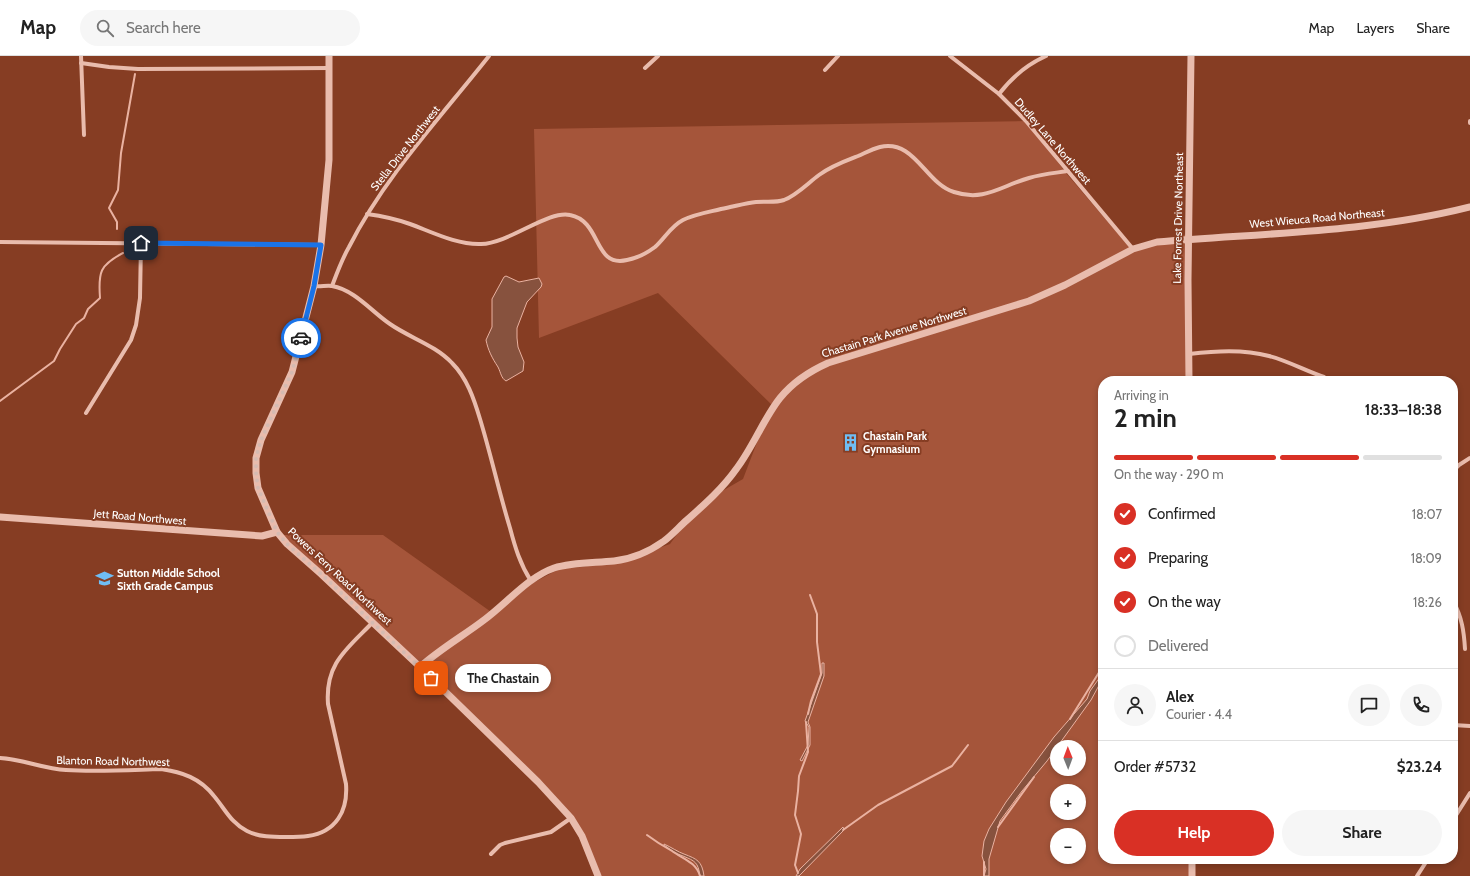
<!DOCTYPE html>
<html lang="en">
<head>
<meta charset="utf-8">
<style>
	:root { --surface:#fff; --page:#f6f6f6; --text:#222; --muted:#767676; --line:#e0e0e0; --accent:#d93025 }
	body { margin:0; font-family:Cabin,sans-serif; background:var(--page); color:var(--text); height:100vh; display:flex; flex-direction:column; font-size:15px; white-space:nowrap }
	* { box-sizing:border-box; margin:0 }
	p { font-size:13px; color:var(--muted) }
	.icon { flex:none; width:22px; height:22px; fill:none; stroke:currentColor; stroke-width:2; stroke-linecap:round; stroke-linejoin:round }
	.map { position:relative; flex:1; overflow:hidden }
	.panel { position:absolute; left:1098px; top:320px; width:360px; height:488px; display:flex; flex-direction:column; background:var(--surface); border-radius:16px; box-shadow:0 2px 6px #0003 }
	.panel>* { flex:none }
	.needle { width:26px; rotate:359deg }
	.buttons { position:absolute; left:1050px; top:684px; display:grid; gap:8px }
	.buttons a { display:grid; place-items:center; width:36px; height:36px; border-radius:50%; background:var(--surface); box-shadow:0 2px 6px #0003; font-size:20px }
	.pin { position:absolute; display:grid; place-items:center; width:34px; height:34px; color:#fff; margin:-17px; border-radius:8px; box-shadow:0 2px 6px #0006 }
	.courier { position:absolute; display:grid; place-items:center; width:40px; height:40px; margin:-20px; border:3px solid #1a73e8; border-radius:50%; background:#fff; color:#222; box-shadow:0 1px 5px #0007 }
	.bubble { position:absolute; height:28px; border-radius:14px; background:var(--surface); box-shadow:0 2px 6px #0003; font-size:13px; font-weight:700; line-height:28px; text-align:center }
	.summary em { font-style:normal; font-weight:700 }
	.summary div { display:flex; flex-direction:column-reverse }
	.summary { display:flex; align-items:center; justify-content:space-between; height:68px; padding:0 16px }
	h1 { font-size:26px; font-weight:700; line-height:30px }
	.bar { display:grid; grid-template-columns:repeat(4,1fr); gap:6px 4px; align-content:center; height:48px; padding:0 16px }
	.bar i { height:5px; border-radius:3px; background:var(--line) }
	.bar .active { background:var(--accent) }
	.bar p { grid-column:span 4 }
	.line { display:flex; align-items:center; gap:10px; padding:0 16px; border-top:1px solid var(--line) }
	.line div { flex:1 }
	.round { display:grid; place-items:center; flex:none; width:42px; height:42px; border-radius:21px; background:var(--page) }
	ol { padding:0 16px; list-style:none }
	li { display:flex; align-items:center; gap:12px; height:44px }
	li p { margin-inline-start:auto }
	li .icon { padding:4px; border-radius:50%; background:var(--accent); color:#fff; stroke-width:4 }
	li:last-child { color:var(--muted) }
	li i { width:22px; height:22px; border:2px solid var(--line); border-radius:50% }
	.button { display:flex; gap:8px; margin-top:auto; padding:8px 16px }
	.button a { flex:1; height:46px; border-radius:24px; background:var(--accent); color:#fff; font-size:16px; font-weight:700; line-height:46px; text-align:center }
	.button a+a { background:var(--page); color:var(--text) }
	header { display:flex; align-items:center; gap:24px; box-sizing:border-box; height:56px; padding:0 20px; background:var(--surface); border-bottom:1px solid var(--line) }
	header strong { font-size:19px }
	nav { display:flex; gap:22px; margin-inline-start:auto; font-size:14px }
	.search { width:280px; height:36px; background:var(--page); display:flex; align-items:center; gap:10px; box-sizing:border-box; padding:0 14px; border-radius:22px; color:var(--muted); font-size:15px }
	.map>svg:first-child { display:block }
	.green { fill:#a5553a; fill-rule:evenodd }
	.water { fill:#87523e; stroke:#eab2a1 }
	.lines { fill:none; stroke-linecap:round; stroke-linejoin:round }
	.stream { stroke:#eab2a1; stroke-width:2 }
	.minor { stroke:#e9bcad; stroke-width:4 }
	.tertiary { stroke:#e9bcad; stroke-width:7 }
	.done { stroke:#d5bbb2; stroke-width:4; stroke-dasharray:0 7.2 }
	.route { stroke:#1a73e8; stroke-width:5 }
	.labels { text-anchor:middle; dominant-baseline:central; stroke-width:4; stroke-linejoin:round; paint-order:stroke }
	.street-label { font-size:11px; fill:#fff; stroke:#863d23 }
	.poi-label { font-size:11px; font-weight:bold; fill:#fff; stroke:#863d23; text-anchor:start }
</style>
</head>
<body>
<header>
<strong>Map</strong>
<div class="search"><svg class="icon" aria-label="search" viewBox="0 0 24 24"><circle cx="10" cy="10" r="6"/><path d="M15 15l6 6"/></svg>Search here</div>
<nav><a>Map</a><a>Layers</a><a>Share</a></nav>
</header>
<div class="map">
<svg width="1470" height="820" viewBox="0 0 1470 820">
	<rect width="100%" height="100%" fill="#863d23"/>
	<!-- green -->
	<path class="green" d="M 1027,65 L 1066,117 L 1131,193 L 1187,178 L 1187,325 L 1103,325 L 1103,803 L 1193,803 L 1193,820 L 599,820 L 591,801 L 570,766 L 533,717 L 278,479 L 383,479 L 494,558 L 533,527 L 561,512 L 582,511 L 628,503 L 670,488 L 698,449 L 743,423 L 767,360 L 773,350 L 658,237 L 539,282 L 534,73 ZM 1057,691 L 1079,691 L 1079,713 L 1057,713 ZM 1057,735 L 1079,735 L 1079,757 L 1057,757 ZM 1057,779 L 1079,779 L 1079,801 L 1057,801 Z"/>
	<!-- water -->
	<g class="water">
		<path d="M 506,220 L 519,226 L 539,222 L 542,228 L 541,231 L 527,246 L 517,272 L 517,282 L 518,291 L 524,306 L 523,315 L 506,325 C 501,322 501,317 498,311 C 492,302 488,294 486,284 L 492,271 L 492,243 L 504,221 Z"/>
		<polygon points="822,607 824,607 824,620 808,666 810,671 810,689 802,705 800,704 808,689 809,671 805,665 822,617"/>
		<polygon points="1103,617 1103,622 1091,644 1047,705 1022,735 1000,765 989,803 989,820 984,820 986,813 982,800 984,785 989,773 1006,746 1054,681 1087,643 1090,635"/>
		<polygon points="843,771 844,774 799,820 796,820 800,813"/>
		<path d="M 664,788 C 671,791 678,796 684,798 C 697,803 702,805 704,820 L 700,820 C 698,806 695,805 683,800 C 676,798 670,793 664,789 Z"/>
	</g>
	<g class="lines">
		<!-- stream -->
		<g class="stream">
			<polyline points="117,173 117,166 109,152 118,134 121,97 135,18"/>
			<path d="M 0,345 L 54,305 L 60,293 L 76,268 L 84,262 L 88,253 L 100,242 C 98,216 100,209 123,197"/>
			<polyline points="808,658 811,645 821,618 817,586 817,558 810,539"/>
			<polyline points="1070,663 1103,610"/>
			<polyline points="998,771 1034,721"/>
			<polyline points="843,774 878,749 952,710 968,689"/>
			<path d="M 647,779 C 655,785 663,790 672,795 C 683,803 696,806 700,820"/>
			<polyline points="798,817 795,809 801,778 795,759 798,735 799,720 808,696 806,666"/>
			<polyline points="984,820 984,806"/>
		</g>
		<!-- minor -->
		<g class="minor">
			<polyline points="81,0 84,79"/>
			<polyline points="950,0 999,38 1026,65 1133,193"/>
			<polyline points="81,7 109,11 138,13 329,12"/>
			<polyline points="645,12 658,0"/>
			<polyline points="825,14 838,0"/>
			<path d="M 999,38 C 1012,21 1026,9 1046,0"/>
			<polyline points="1470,67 1470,65"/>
			<path d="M 367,158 C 382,160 396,163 410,168 C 432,176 457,189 481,188 C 510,187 548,154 570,159 C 602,165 593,212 627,204 C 637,202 647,197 655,191 C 665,182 671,170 683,164 C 695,158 709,156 721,153 C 733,151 745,147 756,146 C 765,145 775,147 784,144 C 797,139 808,127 819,119 C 831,110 845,105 858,100 C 865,97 872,93 880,91 C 915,83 925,127 954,136 C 984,146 1001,130 1029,122 C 1042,118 1055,117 1068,115"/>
			<polyline points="0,186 321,189"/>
			<path d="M 314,230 C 320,231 327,229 332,230 C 355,234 372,256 390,268 C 410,282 435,289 452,307 C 467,322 474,343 480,363 C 491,399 499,436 510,472 C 515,491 520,508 531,525"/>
			<path d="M 332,230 C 337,217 342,203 349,191 C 385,120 440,62 489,0"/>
			<path d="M 1189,298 C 1215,295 1243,293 1269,300 C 1288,305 1306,315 1324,321"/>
			<polyline points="86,357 131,284 136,269 140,242 141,187"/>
			<polyline points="1453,415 1459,409 1470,402"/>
			<path d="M 1453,545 C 1462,561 1464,576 1465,593"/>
			<polyline points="1453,669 1470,670"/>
			<path d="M 0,702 C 22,703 44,713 66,714 C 97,716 129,714 161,713 C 182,716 200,722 214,740 C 225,753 231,767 247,775 C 259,781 273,781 286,781 C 293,781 301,781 308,780 C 336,776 348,755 346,728 L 328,648 C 325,607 347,593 373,566"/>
			<polyline points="1453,764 1470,737"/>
			<polyline points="491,798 500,789 505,787 551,776 571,762"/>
			<polyline points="1417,820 1428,803"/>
		</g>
		<!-- tertiary -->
		<g class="tertiary">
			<polyline points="329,0 329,104 321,189 314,230 292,316 261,384 256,402 256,417 258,432 277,476 287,488 321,518 420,611 538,726 571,762 582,780 598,820"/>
			<polyline points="1189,325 1188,224 1191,0"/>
			<polyline points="0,461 262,480 277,476"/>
			<path d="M 420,611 C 440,593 463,580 484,564 C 506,548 528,521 554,512 C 573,506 594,507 614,505 C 632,503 650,495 664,485 C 672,479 679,471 687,464 C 705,448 723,432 737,412 C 753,391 764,362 780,342 C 793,326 810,315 828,307 L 1029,245 L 1065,229 L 1133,193 L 1157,186 C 1262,177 1367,177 1470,151"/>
			<polyline points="1192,803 1192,820"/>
		</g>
	</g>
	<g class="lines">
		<!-- done -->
		<polyline class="done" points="301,282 292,316 261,384 256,402 256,417 258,432 277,476 287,488 321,518 431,622"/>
		<!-- route -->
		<polyline class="route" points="141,187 321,189 314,230 301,282"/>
	</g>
	<!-- icons -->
	<defs>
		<symbol id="building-bare" viewBox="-9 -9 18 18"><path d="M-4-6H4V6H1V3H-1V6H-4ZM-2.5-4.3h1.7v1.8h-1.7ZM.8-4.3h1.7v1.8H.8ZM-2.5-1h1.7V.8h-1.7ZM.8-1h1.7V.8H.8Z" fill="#6fbdf4" stroke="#863d23" stroke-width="2.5" paint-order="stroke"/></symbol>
		<symbol id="school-bare" viewBox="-9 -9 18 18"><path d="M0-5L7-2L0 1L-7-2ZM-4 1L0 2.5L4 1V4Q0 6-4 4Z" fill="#6fbdf4" stroke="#863d23" stroke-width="2.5" paint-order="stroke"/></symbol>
	</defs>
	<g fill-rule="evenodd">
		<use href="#building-bare" x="838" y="374" width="25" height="25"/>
		<use href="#school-bare" x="92" y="510" width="25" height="25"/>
	</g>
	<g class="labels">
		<!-- street labels -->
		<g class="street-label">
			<text transform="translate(1053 85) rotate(49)">Dudley Lane Northwest</text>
			<text transform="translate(405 92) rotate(-52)">Stella Drive Northwest</text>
			<text transform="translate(1178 162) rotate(-89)">Lake Forrest Drive Northeast</text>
			<text transform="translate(1317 162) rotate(-5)">West Wieuca Road Northeast</text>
			<text transform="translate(894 276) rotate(-17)">Chastain Park Avenue Northwest</text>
			<text transform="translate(140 461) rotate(5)">Jett Road Northwest</text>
			<text transform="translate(340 520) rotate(43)">Powers Ferry Road Northwest</text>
			<text transform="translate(113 705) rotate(1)">Blanton Road Northwest</text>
		</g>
		<!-- poi labels -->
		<g class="poi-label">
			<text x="863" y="380">Chastain Park<tspan x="863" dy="13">Gymnasium</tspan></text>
			<text x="117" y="517">Sutton Middle School<tspan x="117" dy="13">Sixth Grade Campus</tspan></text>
		</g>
	</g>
</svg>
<div class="buttons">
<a><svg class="needle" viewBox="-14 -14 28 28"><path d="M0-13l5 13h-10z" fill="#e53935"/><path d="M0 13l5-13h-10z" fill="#767676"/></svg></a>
<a>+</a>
<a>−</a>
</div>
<div class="pin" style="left:431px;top:622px;background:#ea580c"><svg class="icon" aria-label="bag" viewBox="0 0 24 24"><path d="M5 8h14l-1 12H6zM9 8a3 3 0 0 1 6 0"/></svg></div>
<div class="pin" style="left:141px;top:187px;background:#1f2937"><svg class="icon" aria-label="home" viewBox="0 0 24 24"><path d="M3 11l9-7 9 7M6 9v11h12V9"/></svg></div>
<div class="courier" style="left:301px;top:282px"><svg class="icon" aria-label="car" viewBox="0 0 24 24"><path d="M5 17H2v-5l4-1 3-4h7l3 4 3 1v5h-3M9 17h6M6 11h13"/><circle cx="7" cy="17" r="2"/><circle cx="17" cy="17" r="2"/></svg></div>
<div class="bubble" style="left:455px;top:608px;width:96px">The Chastain</div>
<section class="panel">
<div class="summary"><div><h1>2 min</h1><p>Arriving in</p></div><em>18:33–18:38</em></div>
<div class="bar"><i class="active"></i><i class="active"></i><i class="active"></i><i></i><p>On the way · 290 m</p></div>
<ol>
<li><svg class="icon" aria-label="check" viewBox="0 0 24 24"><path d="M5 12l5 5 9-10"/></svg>Confirmed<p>18:07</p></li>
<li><svg class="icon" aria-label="check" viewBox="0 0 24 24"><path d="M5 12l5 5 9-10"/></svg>Preparing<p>18:09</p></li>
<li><svg class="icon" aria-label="check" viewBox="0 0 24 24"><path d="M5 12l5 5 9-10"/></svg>On the way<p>18:26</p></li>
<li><i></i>Delivered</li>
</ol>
<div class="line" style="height:72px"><a class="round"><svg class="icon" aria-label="person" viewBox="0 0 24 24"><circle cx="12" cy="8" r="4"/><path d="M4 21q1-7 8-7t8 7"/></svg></a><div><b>Alex</b><p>Courier · 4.4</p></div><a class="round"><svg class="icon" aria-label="chat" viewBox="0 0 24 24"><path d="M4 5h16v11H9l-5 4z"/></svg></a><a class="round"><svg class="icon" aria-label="phone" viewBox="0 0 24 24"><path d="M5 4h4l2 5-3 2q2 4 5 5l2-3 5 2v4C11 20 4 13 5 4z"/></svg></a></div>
<div class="line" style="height:52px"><div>Order #5732</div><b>$23.24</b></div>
<div class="button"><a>Help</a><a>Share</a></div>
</section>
</div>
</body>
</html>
